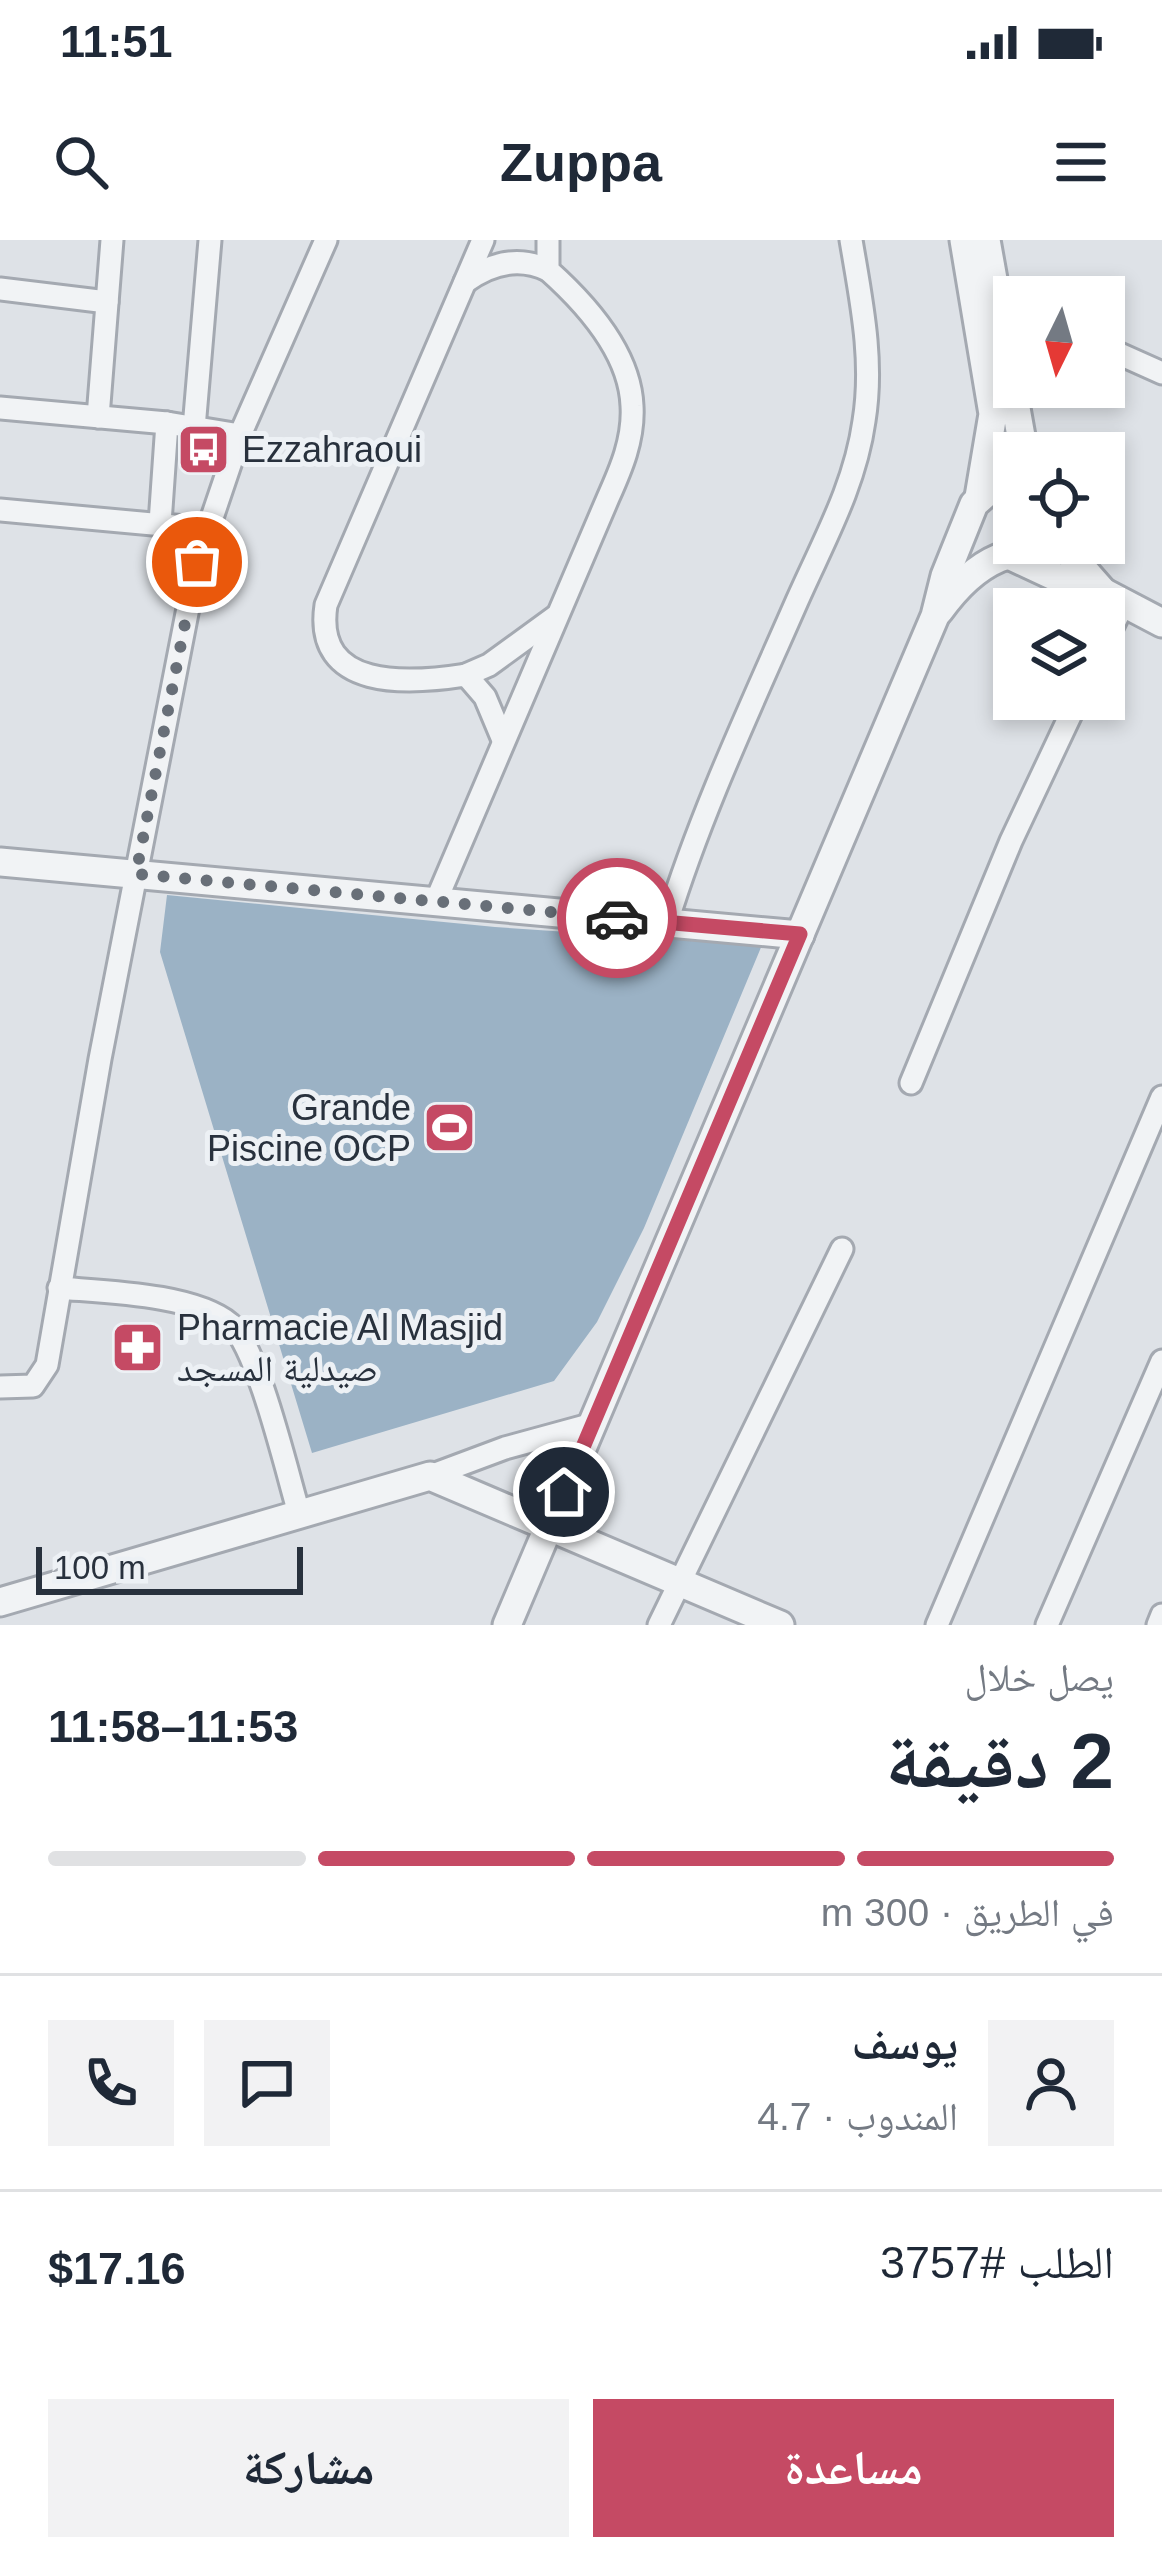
<!DOCTYPE html>
<html lang="ar">
<head>
<meta charset="utf-8">
<style>
	:root { --surface:#fff; --page:#f2f2f3; --text:#1f2937; --muted:#747a83; --line:#e0e1e3; --accent:#c54a64 }
	body { margin:0; font-family:Helvetica,"Noto Naskh Arabic",sans-serif; background:var(--page); color:var(--text); direction:rtl; height:100vh; display:flex; flex-direction:column; font-size:45px; white-space:nowrap }
	* { box-sizing:border-box; margin:0 }
	p { font-size:39px; color:var(--muted) }
	.icon { flex:none; width:66px; height:66px; fill:none; stroke:currentColor; stroke-width:2; stroke-linecap:round; stroke-linejoin:round }
	.map { position:relative; height:1385px; overflow:hidden; direction:ltr }
	.drawer { display:flex; flex-direction:column; background:var(--surface); flex:1 }
	.drawer>* { flex:none }
	.needle { width:78px; rotate:185deg }
	.fabs { position:absolute; left:993px; top:36px; display:grid; gap:24px }
	.fabs a { display:grid; place-items:center; width:132px; height:132px; border-radius:0px; background:var(--surface); box-shadow:0 6px 18px #0003; font-size:60px }
	.scale { position:absolute; left:36px; bottom:30px; width:267px; box-sizing:border-box; padding-left:12px; border:6px solid #28313d; border-top:0; font-size:33px; line-height:42px; white-space:nowrap; color:#28313d; -webkit-text-stroke:9px #edf1f5; paint-order:stroke }
	.pin { position:absolute; display:grid; place-items:center; width:102px; height:102px; color:#fff; margin:-51px; border:6px solid #fff; border-radius:50%; box-shadow:0 3px 12px #0007 }
	.courier { position:absolute; display:grid; place-items:center; width:120px; height:120px; margin:-60px; border:9px solid #c54a64; border-radius:50%; background:#fff; color:#222; box-shadow:0 3px 15px #0007 }
	.headline em { font-style:normal; font-weight:800 }
	.headline div { display:flex; flex-direction:column-reverse }
	.headline { display:flex; align-items:center; justify-content:space-between; height:204px; padding:0 48px }
	h1 { font-size:78px; font-weight:800; line-height:90px }
	.bar { display:grid; grid-template-columns:repeat(4,1fr); gap:18px 12px; align-content:center; height:144px; padding:0 48px }
	.bar i { height:15px; border-radius:9px; background:var(--line) }
	.bar .on { background:var(--accent) }
	.bar p { grid-column:span 4 }
	.line { display:flex; align-items:center; gap:30px; padding:0 48px; border-top:3px solid var(--line) }
	.line div { flex:1 }
	.round { display:grid; place-items:center; flex:none; width:126px; height:126px; border-radius:0px; background:var(--page) }
	.button { display:flex; gap:24px; margin-top:auto; padding:24px 48px }
	.button a { flex:1; height:138px; border-radius:0px; background:var(--accent); color:#fff; font-size:48px; font-weight:800; line-height:138px; text-align:center }
	.button a+a { background:var(--page); color:var(--text) }
	.status { display:flex; justify-content:space-between; align-items:center; height:84px; padding:0 60px; background:var(--surface); direction:ltr }
	.status svg { height:33px; fill:currentColor }
	header { display:flex; justify-content:space-between; align-items:center; height:156px; padding:0 48px; background:var(--surface); font-size:54px; font-weight:800 }
	.map>svg:first-child { display:block }
	.water { fill:#9bb2c5 }
	.lines { fill:none; stroke-linecap:round; stroke-linejoin:round }
	.minor-casing { stroke:#a4a9b1; stroke-width:27 }
	.tertiary-casing { stroke:#a4a9b1; stroke-width:33 }
	.minor { stroke:#f1f3f5; stroke-width:21 }
	.tertiary { stroke:#f1f3f5; stroke-width:27 }
	.done { stroke:#686f78; stroke-width:12; stroke-dasharray:0 21.6 }
	.route { stroke:#c54a64; stroke-width:15 }
	.labels { text-anchor:middle; dominant-baseline:central; stroke-width:10; stroke-linejoin:round; paint-order:stroke }
	.poi-label { font-size:36px; fill:#28313d; stroke:#edf1f5; text-anchor:start }
</style>
</head>
<body>
<div class="status"><b>11:51</b><svg viewBox="0 0 49 12"><path d="M0 12V9h3v3zM5 12V6h3v6zM10 12V3h3v9zM15 12V0h3v12zM26 1h20v11H26zM47 4h2v5h-2z"/></svg></div>
<header><svg class="icon" aria-label="menu" viewBox="0 0 24 24"><path d="M4 6h16M4 12h16M4 18h16"/></svg>Zuppa<svg class="icon" aria-label="search" viewBox="0 0 24 24"><circle cx="10" cy="10" r="6"/><path d="M15 15l6 6"/></svg></header>
<div class="map">
<svg width="1162" height="1385" viewBox="0 0 1162 1385">
	<rect width="100%" height="100%" fill="#dee2e7"/>
	<!-- water -->
	<polygon class="water" points="167,655 495,687 762,705 644,988 597,1082 554,1141 312,1213 160,712"/>
	<g class="lines">
		<defs>
			<g id="minor">
				<path d="M 483,0 L 326,365 C 313,451 409,444 466,435 L 485,457 L 503,500"/>
				<path d="M 465,42 C 491,23 519,16 548,30"/>
				<polyline points="0,49 107,62"/>
				<polyline points="1104,107 1162,133"/>
				<polyline points="0,168 167,183 240,195"/>
				<polyline points="98,177 112,0"/>
				<polyline points="194,188 210,0"/>
				<polyline points="0,270 207,289"/>
				<polyline points="160,283 167,183"/>
				<polyline points="1104,404 1124,363"/>
				<polyline points="466,435 489,425 555,377"/>
				<path d="M 436,661 L 608,258 C 621,229 634,199 632,166 C 630,113 585,63 548,30 L 548,0"/>
				<path d="M 667,682 C 701,572 751,466 797,361 C 823,302 855,246 864,181 C 874,120 861,60 851,0"/>
				<polyline points="911,843 1011,601 1078,459"/>
				<path d="M 59,1048 C 105,1052 194,1054 230,1084 C 258,1107 287,1233 299,1273"/>
				<polyline points="0,1147 33,1146 47,1125 100,819 197,322 240,195 326,0"/>
				<polyline points="430,1236 505,1208 593,1184"/>
				<polyline points="659,1385 842,1009"/>
				<polyline points="937,1385 1162,857"/>
				<polyline points="1047,1385 1162,1121"/>
				<polyline points="1158,1385 1162,1375"/>
			</g>
			<g id="tertiary">
				<polyline points="964,0 993,174 979,257"/>
				<polyline points="986,0 1024,213"/>
				<polyline points="1060,303 1103,352"/>
				<polyline points="1011,316 1071,344 1103,352 1162,383"/>
				<path d="M 939,371 C 954,350 973,329 999,318 C 1013,313 1023,314 1035,303"/>
				<polyline points="0,622 800,695"/>
				<polyline points="0,1362 430,1236 780,1385"/>
				<polyline points="507,1385 935,376 945,336 974,264 993,247 1014,246"/>
			</g>
		</defs>
		<!-- minor casing -->
		<use href="#minor" class="minor-casing"/>
		<!-- tertiary casing -->
		<use href="#tertiary" class="tertiary-casing"/>
		<!-- minor -->
		<use href="#minor" class="minor"/>
		<!-- tertiary -->
		<use href="#tertiary" class="tertiary"/>
	</g>
	<g class="lines">
		<!-- done -->
		<polyline class="done" points="197,322 136,634 617,678"/>
		<!-- route -->
		<polyline class="route" points="564,1252 800,694 617,678"/>
	</g>
	<!-- icons -->
	<defs>
		<symbol id="bus-square" viewBox="-11 -11 22 22"><rect x="-9" y="-9" width="18" height="18" rx="4" fill="#c54a64" stroke="#edf1f5"/><path d="M-5-6H5V4H4V6H2V4H-2V6H-4V4H-5ZM-3.5-4V0h7V-4ZM-3.5 1.2v1.5H-2V1.2ZM2 1.2v1.5H3.5V1.2Z" fill="#fff"/></symbol>
		<symbol id="stadium-square" viewBox="-11 -11 22 22"><rect x="-9" y="-9" width="18" height="18" rx="4" fill="#c54a64" stroke="#edf1f5"/><path d="M0-5a6.5 5 0 1 0 0 10a6.5 5 0 1 0 0-10ZM-3.5-1.8h7v3.6h-7Z" fill="#fff"/></symbol>
		<symbol id="pharmacy-square" viewBox="-11 -11 22 22"><rect x="-9" y="-9" width="18" height="18" rx="4" fill="#c54a64" stroke="#edf1f5"/><path d="M-2-6h4v4h4v4h-4v4h-4v-4h-4v-4h4Z" fill="#fff"/></symbol>
	</defs>
	<g fill-rule="evenodd">
		<use href="#bus-square" x="174" y="180" width="59" height="59"/>
		<use href="#stadium-square" x="420" y="858" width="59" height="59"/>
		<use href="#pharmacy-square" x="108" y="1078" width="59" height="59"/>
	</g>
	<g class="labels">
		<!-- poi labels -->
		<g class="poi-label">
			<text x="242" y="209">Ezzahraoui</text>
			<text x="411" y="867" text-anchor="end">Grande<tspan x="411" dy="41">Piscine OCP</tspan></text>
			<text x="177" y="1087">Pharmacie Al Masjid<tspan x="177" dy="41">صيدلية المسجد</tspan></text>
		</g>
	</g>
</svg>
<div class="fabs">
<a><svg class="needle" viewBox="-14 -14 28 28"><path d="M0-13l5 13h-10z" fill="#e53935"/><path d="M0 13l5-13h-10z" fill="#747a83"/></svg></a>
<a><svg class="icon" aria-label="locate" viewBox="0 0 24 24"><circle cx="12" cy="12" r="6"/><path d="M12 2v4M12 18v4M2 12h4M18 12h4"/></svg></a>
<a><svg class="icon" aria-label="layers" viewBox="0 0 24 24"><path d="M12 4l9 5-9 5-9-5zM3 14l9 5 9-5"/></svg></a>
</div>
<div class="scale">100 m</div>
<div class="pin" style="left:197px;top:322px;background:#ea580c"><svg class="icon" aria-label="bag" viewBox="0 0 24 24"><path d="M5 8h14l-1 12H6zM9 8a3 3 0 0 1 6 0"/></svg></div>
<div class="pin" style="left:564px;top:1252px;background:#1f2937"><svg class="icon" aria-label="home" viewBox="0 0 24 24"><path d="M3 11l9-7 9 7M6 9v11h12V9"/></svg></div>
<div class="courier" style="left:617px;top:678px"><svg class="icon" aria-label="car" viewBox="0 0 24 24"><path d="M5 17H2v-5l4-1 3-4h7l3 4 3 1v5h-3M9 17h6M6 11h13"/><circle cx="7" cy="17" r="2"/><circle cx="17" cy="17" r="2"/></svg></div>
</div>
<section class="drawer">
<div class="headline"><div><h1>2 دقيقة</h1><p>يصل خلال</p></div><em>11:53–11:58</em></div>
<div class="bar"><i class="on"></i><i class="on"></i><i class="on"></i><i></i><p>في الطريق · 300 m</p></div>
<div class="line" style="height:216px"><a class="round"><svg class="icon" aria-label="person" viewBox="0 0 24 24"><circle cx="12" cy="8" r="4"/><path d="M4 21q1-7 8-7t8 7"/></svg></a><div><b>يوسف</b><p>المندوب · 4.7</p></div><a class="round"><svg class="icon" aria-label="chat" viewBox="0 0 24 24"><path d="M4 5h16v11H9l-5 4z"/></svg></a><a class="round"><svg class="icon" aria-label="phone" viewBox="0 0 24 24"><path d="M5 4h4l2 5-3 2q2 4 5 5l2-3 5 2v4C11 20 4 13 5 4z"/></svg></a></div>
<div class="line" style="height:156px"><div>الطلب #3757</div><b>$17.16</b></div>
<div class="button"><a>مساعدة</a><a>مشاركة</a></div>
</section>
</body>
</html>
